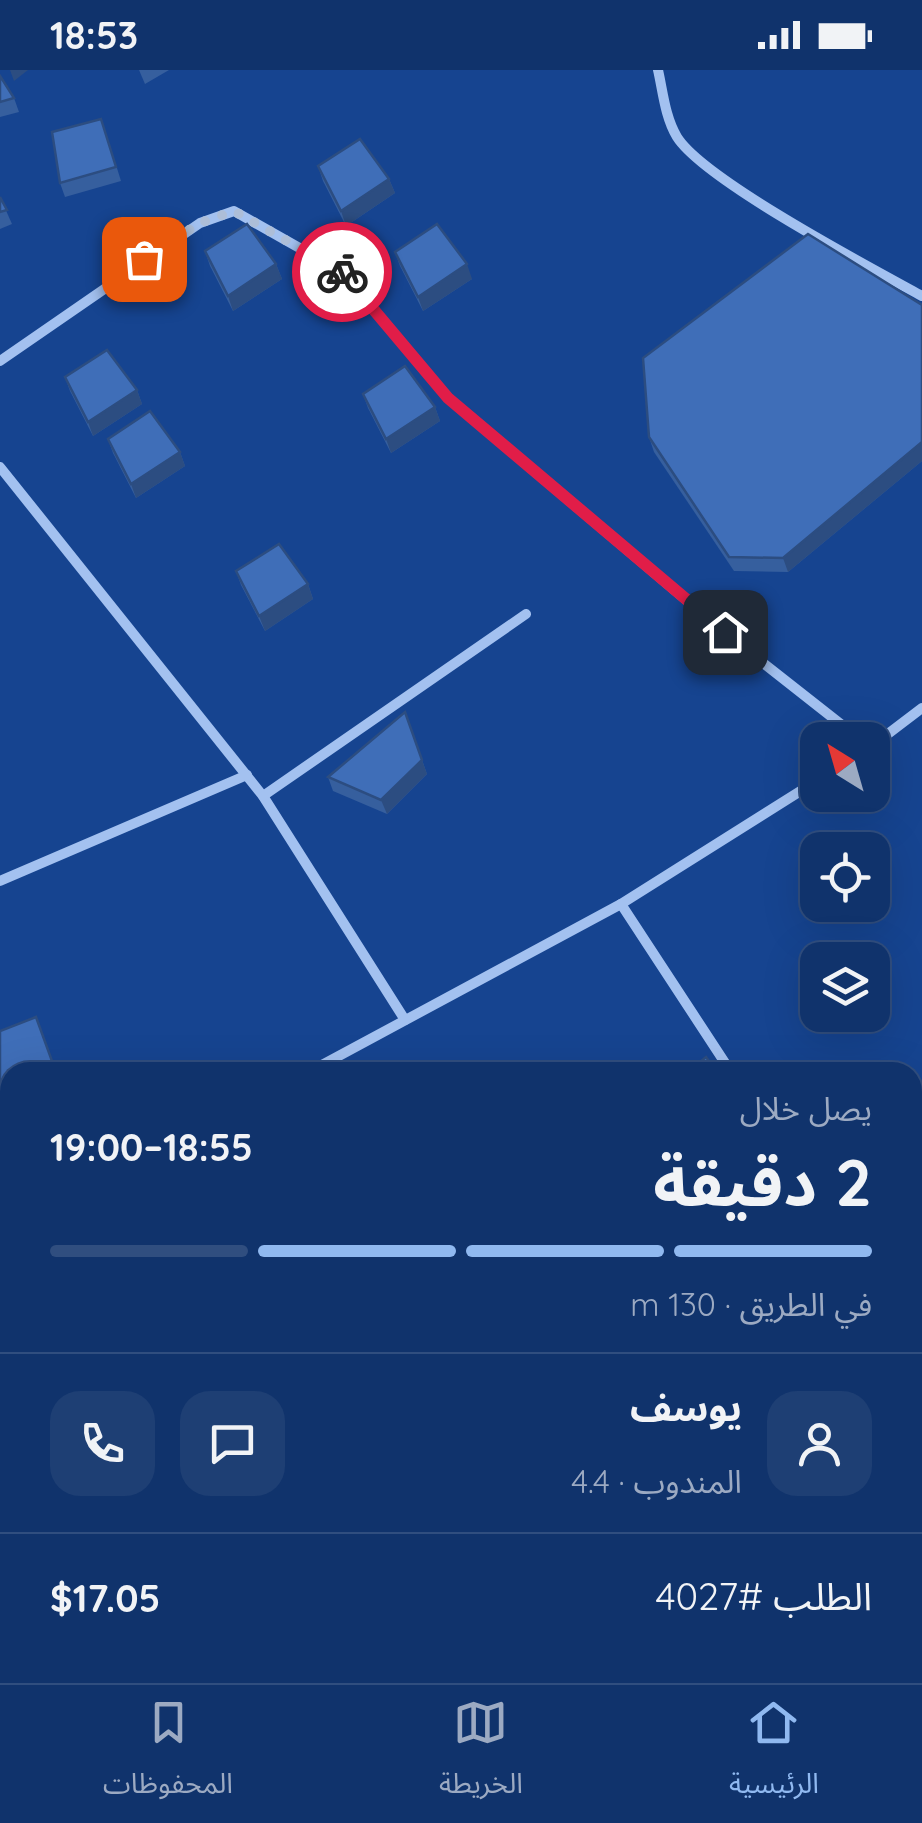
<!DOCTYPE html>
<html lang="ar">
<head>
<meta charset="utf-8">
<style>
	:root { --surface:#10336c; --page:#1e3f74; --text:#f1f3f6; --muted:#9caac2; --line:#304e7f; --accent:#90b9f0 }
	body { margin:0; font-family:Quicksand,"Noto Sans Arabic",sans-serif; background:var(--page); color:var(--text); direction:rtl; height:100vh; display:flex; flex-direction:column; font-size:38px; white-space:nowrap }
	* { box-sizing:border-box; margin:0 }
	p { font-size:32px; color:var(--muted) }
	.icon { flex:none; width:55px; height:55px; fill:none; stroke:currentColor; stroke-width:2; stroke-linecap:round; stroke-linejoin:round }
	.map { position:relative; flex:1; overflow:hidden; direction:ltr }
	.sheet { position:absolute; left:0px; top:992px; width:922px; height:622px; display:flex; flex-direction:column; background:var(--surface); border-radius:30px 30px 0 0; box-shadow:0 10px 40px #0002,0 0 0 2px var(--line); direction:rtl }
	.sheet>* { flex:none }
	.needle { width:65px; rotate:323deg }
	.buttons { position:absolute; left:800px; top:652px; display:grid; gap:20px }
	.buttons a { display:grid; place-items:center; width:90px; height:90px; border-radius:20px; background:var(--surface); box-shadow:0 10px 40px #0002,0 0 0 2px var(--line); font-size:50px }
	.pin { position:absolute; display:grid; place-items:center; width:85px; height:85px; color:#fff; margin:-42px; border-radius:20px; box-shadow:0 5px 15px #0006 }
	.courier { position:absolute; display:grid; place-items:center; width:100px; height:100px; margin:-50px; border:8px solid #e11d48; border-radius:50%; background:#fff; color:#222; box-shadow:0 2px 12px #0007 }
	.head em { font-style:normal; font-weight:700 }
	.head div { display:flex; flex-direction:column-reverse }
	.head { display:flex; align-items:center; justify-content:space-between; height:170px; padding:0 50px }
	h1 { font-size:65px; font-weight:700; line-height:75px }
	.bar { display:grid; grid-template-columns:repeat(4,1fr); gap:15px 10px; align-content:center; height:120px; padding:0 50px }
	.bar i { height:12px; border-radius:8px; background:var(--line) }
	.bar .current { background:var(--accent) }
	.bar p { grid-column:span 4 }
	.line { display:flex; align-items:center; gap:25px; padding:0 50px; border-top:2px solid var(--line) }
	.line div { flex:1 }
	.round { display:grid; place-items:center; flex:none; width:105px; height:105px; border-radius:30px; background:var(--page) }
	.status { display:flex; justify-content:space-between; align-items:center; height:70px; padding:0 50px; background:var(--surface); direction:ltr }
	.status svg { height:28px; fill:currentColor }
	.menu { display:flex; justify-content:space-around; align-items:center; height:140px; border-top:2px solid var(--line); background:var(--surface); font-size:28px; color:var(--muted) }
	.menu a { display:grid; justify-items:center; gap:5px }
	.menu .current { color:var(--accent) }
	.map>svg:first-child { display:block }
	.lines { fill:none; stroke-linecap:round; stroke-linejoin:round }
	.minor { stroke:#a3c1f0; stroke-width:10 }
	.wall { fill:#365f9e }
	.shaded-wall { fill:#2c4d81 }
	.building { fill:#3f6eb8; stroke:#2c4d81; stroke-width:2.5 }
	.done { stroke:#adbed8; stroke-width:10; stroke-dasharray:0 18 }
	.route { stroke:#e11d48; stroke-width:12 }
</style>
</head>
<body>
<div class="status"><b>18:53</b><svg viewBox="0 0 49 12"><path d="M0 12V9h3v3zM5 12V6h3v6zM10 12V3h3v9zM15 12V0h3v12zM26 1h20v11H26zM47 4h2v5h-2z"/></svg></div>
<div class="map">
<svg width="922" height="1613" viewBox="0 0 922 1613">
	<rect width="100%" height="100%" fill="#164490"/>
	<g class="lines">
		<!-- minor -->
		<g class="minor">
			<path d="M 658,0 C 663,22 665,47 677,67 C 704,110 871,198 922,226"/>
			<polyline points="0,291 200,153 234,141 342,202 448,328 725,563 861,670"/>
			<polyline points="0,397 263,726 405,950"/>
			<polyline points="872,676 922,638"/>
			<polyline points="263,726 526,544"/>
			<polyline points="0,811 247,705"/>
			<polyline points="621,834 731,1002"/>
			<polyline points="309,1002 621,834 818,710"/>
			<polyline points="0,1152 10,1148"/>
			<polyline points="0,1311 10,1337"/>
			<polyline points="0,1555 10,1555"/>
			<polyline points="24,1605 24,1613"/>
			<polyline points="675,1605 685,1613"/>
			<polyline points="233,1613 233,1605"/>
			<polyline points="527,1613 532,1605"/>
		</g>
	</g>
	<!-- wall -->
	<g class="wall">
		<polygon points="139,0 169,0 145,14"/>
		<polygon points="0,6 14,28 19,42 0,47"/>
		<polygon points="106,63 121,111 65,127 60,113"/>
		<polygon points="318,96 389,109 395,123 346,156 323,111"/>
		<polygon points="0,127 12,154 0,159"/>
		<polygon points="205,181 276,194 282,209 233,241 210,196"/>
		<polygon points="395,182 472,209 423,241 400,196"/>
		<polygon points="922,235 922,391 788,502 734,501 654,382 649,367"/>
		<polygon points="65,307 137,320 142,334 93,366 70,321"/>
		<polygon points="363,324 435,337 440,351 391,383 368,338"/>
		<polygon points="108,369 180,382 185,396 136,428 113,383"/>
		<polygon points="236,501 308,514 313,529 265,561 241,515"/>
		<polygon points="405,642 427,704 387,744 333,721 328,707"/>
		<polygon points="0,961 10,1002 10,1072 0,1076"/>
	</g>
	<!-- shaded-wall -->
	<g class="shaded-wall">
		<polygon points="10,0 28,0 14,11"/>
		<polygon points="389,109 395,123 346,156 341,141"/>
		<polygon points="276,194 282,209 233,241 228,226"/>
		<polygon points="467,194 472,209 423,241 418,227"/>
		<polygon points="137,320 142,334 93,366 88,352"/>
		<polygon points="435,337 440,351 391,383 386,369"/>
		<polygon points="922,372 922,391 788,502 783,488"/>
		<polygon points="180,382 185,396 136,428 131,414"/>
		<polygon points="308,514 313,529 265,561 259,546"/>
		<polygon points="422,690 427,704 387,744 381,730"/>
		<polygon points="0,1449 3,1496 0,1488"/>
		<polygon points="5,1578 10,1592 11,1613 6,1613"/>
	</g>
	<!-- building -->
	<g class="building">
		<polygon points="0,6 14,28 0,32"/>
		<polygon points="101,49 116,97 60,113 52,62"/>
		<polygon points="360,69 389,109 341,141 318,96"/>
		<polygon points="0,127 7,140 0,142"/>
		<polygon points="247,154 276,194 228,226 205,181"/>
		<polygon points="437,154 467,194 418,227 395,182"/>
		<polygon points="808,164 922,235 922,372 783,488 729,487 649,367 643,288"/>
		<polygon points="107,280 137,320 88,352 65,307"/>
		<polygon points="405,296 435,337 386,369 363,324"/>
		<polygon points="150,341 180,382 131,414 108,369"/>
		<polygon points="279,474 308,514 259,546 236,501"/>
		<polygon points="405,642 422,690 381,730 328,707"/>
		<polygon points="36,947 56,1002 10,1002 10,1056 0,1060 0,961"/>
		<polygon points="706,987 717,1002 688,1002"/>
		<polygon points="5,1578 6,1613 0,1613 0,1579"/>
		<polygon points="40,1605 132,1605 132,1613 41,1613"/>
	</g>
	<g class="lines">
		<!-- done -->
		<polyline class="done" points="144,189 200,153 234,141 342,202"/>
		<!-- route -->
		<polyline class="route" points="342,202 448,328 725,562"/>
	</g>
</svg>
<div class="buttons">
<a><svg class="needle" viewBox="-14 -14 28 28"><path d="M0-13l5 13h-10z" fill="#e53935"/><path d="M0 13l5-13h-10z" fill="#9caac2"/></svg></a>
<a><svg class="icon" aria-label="locate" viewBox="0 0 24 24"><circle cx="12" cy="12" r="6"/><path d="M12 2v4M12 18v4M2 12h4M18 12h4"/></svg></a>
<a><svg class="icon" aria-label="layers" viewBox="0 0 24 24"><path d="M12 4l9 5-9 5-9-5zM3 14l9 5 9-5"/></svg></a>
</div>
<div class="pin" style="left:144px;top:189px;background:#ea580c"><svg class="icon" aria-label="bag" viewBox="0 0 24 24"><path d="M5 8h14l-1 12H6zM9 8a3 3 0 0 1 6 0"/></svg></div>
<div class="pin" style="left:725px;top:562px;background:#1f2937"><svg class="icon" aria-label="home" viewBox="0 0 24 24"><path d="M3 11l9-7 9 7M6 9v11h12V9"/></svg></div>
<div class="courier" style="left:342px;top:202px"><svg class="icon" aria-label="bike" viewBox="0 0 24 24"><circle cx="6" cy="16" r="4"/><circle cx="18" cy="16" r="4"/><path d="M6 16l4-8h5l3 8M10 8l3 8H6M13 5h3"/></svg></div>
<section class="sheet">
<div class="head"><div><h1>2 دقيقة</h1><p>يصل خلال</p></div><em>18:55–19:00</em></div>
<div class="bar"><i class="current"></i><i class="current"></i><i class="current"></i><i></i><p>في الطريق · 130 m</p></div>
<div class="line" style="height:180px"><a class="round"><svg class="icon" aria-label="person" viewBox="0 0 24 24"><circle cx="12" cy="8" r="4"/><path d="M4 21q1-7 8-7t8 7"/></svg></a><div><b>يوسف</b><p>المندوب · 4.4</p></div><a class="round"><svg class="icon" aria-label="chat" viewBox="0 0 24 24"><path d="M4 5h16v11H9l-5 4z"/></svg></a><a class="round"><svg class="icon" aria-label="phone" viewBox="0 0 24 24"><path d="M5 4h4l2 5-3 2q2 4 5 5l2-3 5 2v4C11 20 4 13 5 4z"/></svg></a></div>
<div class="line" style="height:130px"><div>الطلب #4027</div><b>$17.05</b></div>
</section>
</div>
<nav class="menu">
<a class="current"><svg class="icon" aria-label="home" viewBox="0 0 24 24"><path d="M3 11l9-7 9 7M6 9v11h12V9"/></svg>الرئيسية</a>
<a><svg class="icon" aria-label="map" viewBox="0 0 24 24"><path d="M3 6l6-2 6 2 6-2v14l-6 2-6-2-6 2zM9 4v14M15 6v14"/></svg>الخريطة</a>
<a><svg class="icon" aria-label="saved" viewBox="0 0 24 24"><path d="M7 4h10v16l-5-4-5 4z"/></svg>المحفوظات</a>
</nav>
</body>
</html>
